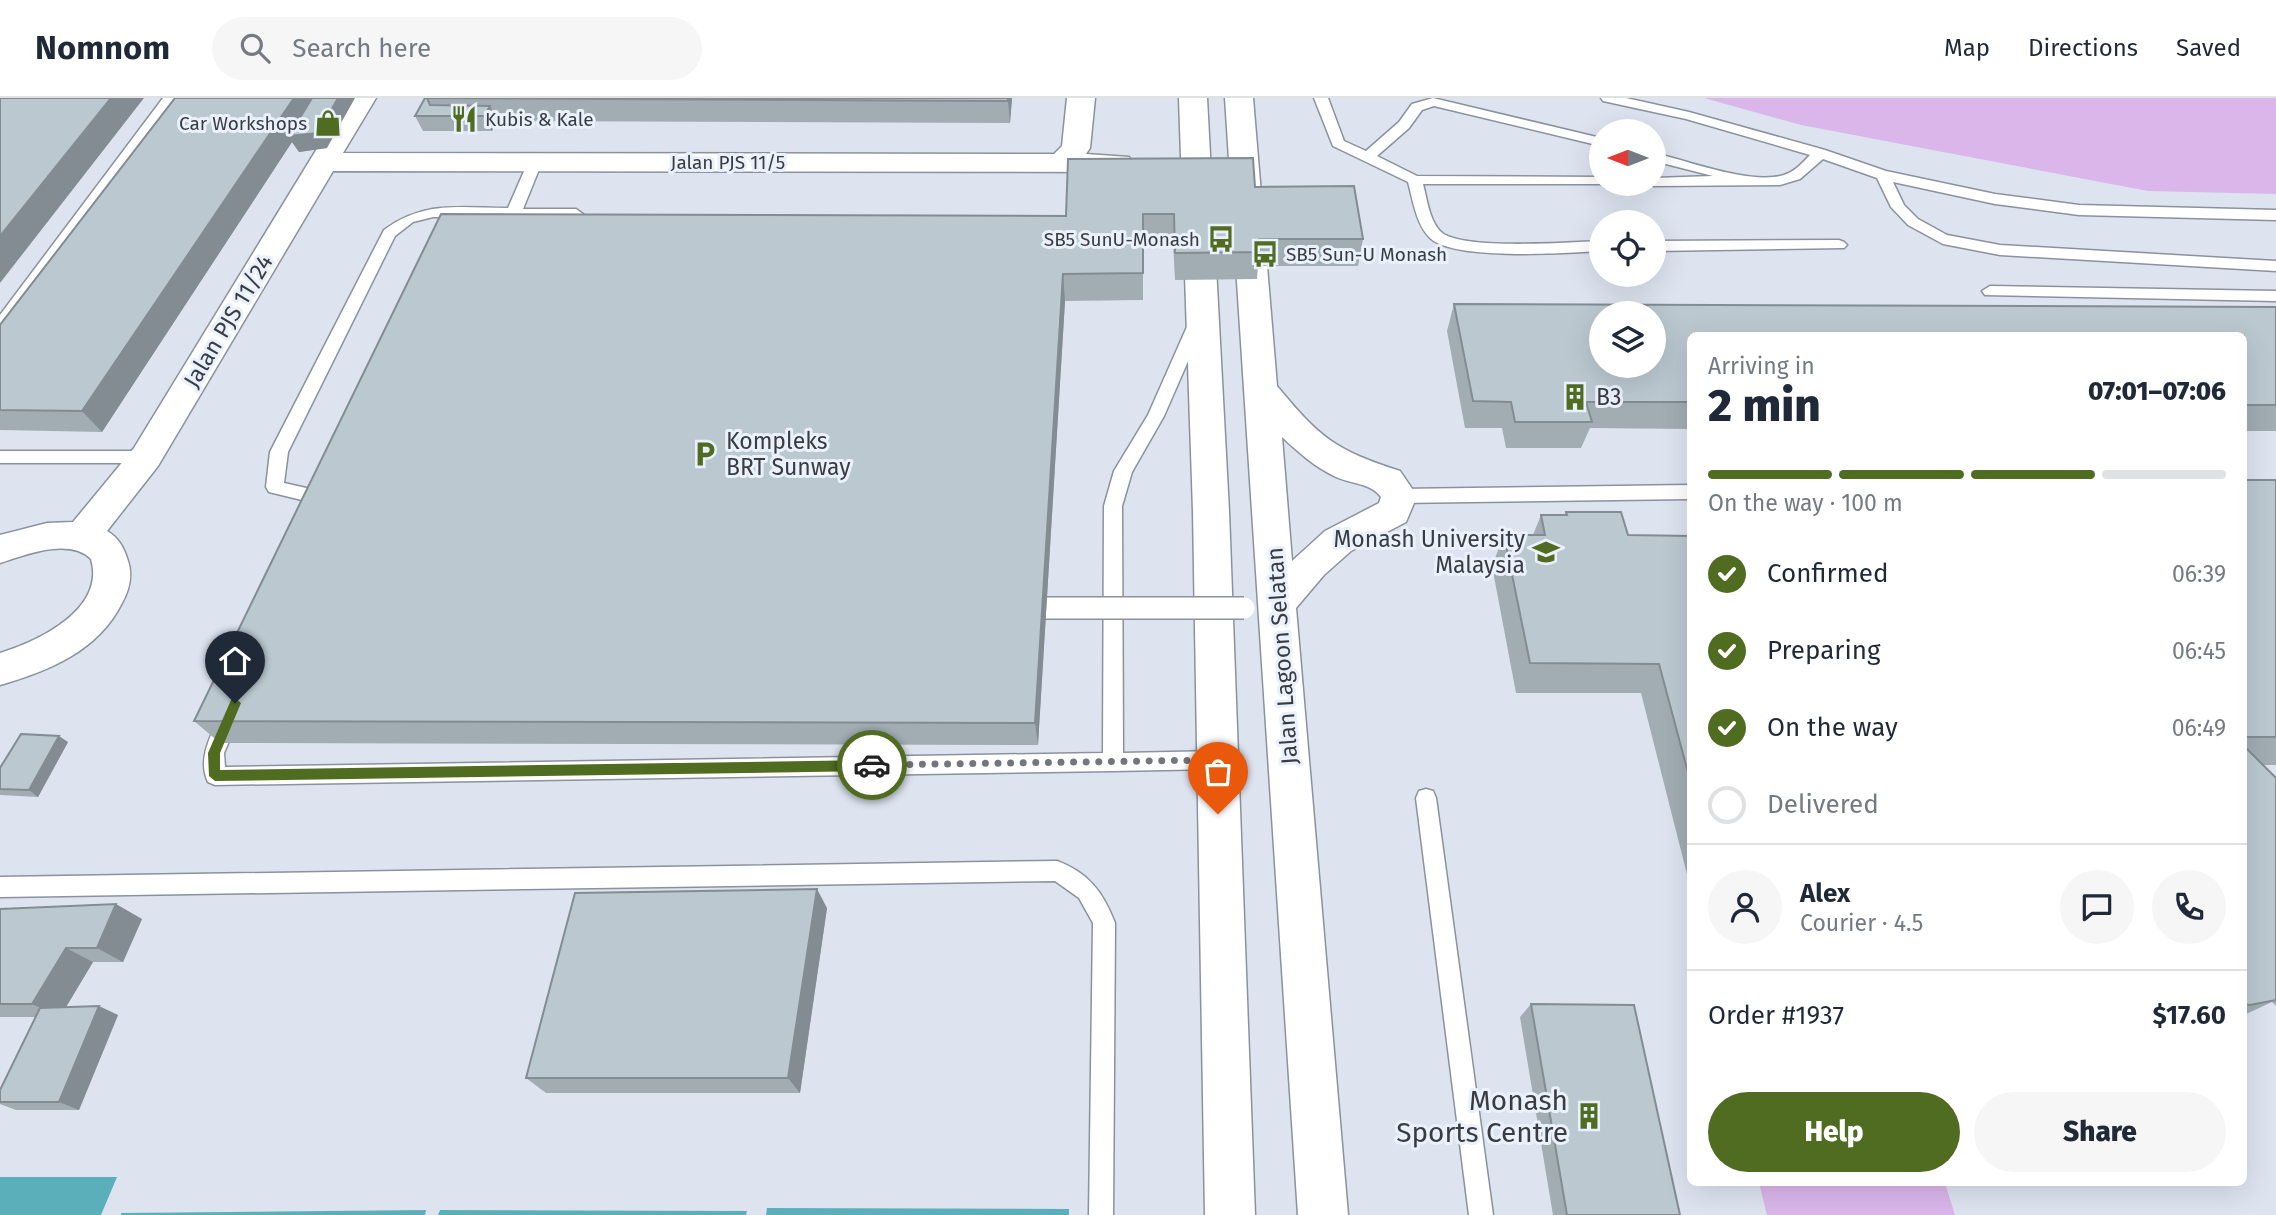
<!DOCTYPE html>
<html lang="en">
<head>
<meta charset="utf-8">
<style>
	:root { --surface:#fff; --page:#f6f6f7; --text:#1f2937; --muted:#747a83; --line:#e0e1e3; --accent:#4f6c20 }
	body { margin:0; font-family:"Fira Sans",sans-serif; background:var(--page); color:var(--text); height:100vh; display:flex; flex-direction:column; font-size:26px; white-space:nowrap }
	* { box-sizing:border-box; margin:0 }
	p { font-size:23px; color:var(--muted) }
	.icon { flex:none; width:38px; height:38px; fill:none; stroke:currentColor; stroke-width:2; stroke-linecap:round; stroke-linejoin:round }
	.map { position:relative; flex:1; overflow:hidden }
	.side { position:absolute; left:1687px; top:234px; width:560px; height:854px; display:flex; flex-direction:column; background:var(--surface); border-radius:10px; box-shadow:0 7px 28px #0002 }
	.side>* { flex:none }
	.needle { width:46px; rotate:270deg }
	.fabs { position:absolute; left:1589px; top:21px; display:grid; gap:14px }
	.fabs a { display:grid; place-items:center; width:77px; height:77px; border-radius:50%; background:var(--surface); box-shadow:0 7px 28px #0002; font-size:35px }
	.pin { position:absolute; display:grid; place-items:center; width:60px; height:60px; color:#fff; margin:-72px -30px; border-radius:50% 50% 50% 0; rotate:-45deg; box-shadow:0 0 7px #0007 }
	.pin .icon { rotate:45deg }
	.courier { position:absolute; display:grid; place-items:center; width:70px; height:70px; margin:-35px; border:5px solid #4f6c20; border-radius:50%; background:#fff; color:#222; box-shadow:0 2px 9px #0007 }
	.summary em { font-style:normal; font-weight:800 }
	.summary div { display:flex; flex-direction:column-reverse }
	.summary { display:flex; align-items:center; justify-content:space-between; height:119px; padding:0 21px }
	h1 { font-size:46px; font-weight:800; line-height:52px }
	.bar { display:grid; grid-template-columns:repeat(4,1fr); gap:10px 7px; align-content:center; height:84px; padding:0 21px }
	.bar i { height:9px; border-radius:5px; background:var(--line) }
	.bar .on { background:var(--accent) }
	.bar p { grid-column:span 4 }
	.line { display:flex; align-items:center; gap:18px; padding:0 21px; border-top:2px solid var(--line) }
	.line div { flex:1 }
	.round { display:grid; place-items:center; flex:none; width:74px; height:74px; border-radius:37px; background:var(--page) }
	ol { padding:0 21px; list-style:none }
	li { display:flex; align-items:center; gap:21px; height:77px }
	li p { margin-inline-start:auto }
	li .icon { padding:7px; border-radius:50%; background:var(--accent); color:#fff; stroke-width:4 }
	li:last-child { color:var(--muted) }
	li i { width:38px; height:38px; border:4px solid var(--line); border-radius:50% }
	.cta { display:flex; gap:14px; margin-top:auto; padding:14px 21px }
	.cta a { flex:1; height:80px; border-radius:42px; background:var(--accent); color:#fff; font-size:28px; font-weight:800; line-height:80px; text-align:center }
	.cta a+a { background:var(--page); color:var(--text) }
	header { display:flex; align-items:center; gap:42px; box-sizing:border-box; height:98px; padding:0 35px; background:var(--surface); border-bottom:2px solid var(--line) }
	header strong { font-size:33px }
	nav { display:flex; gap:38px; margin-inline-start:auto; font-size:24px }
	.search { width:490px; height:63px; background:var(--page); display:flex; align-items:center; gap:18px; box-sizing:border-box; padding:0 24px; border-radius:38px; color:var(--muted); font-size:26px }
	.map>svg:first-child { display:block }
	.green { fill:#dab6eb }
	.water { fill:#5bafbb }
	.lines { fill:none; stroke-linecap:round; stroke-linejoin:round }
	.service-casing { stroke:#8b929d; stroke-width:3 }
	.minor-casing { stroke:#8b929d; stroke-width:3 }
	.secondary-casing { stroke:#8b929d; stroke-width:3 }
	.service { fill:#fff; fill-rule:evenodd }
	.minor { fill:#fff; fill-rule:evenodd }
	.secondary { fill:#fff; fill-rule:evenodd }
	.service-bridge-casing { stroke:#8b929d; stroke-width:24; stroke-linecap:butt }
	.service-bridge { stroke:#fff; stroke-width:21 }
	.wall { fill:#a1acb3 }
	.shaded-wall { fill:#838c92 }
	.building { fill:#bbc8d0; stroke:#838c92; stroke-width:2; fill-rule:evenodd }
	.route { fill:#4f6c20 }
	.done { stroke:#72777e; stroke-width:7; stroke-dasharray:0 12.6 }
	.labels { text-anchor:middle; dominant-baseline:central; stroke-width:6; stroke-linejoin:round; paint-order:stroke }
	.far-poi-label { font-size:19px; fill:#393c41; stroke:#eaf1fd; text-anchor:start }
	.far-street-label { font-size:19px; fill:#393c41; stroke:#eaf1fd }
	.street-label { font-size:23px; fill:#393c41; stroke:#eaf1fd }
	.poi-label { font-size:23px; fill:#393c41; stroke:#eaf1fd; text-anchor:start }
	.near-poi-label { font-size:28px; fill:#393c41; stroke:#eaf1fd; text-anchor:end }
</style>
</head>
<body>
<header>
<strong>Nomnom</strong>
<div class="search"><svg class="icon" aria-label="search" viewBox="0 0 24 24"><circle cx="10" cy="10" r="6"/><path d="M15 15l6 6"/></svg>Search here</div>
<nav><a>Map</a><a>Directions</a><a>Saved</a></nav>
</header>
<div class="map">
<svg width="2276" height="1117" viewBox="0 0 2276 1117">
	<rect width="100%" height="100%" fill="#dde4f0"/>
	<!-- green -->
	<g class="green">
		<polygon points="1704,0 2276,0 2276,96 2148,93 1801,27"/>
		<polygon points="1759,1085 1945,1085 1955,1117 1767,1117"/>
	</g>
	<!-- water -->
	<g class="water">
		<polygon points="0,1079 117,1079 101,1117 0,1117"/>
		<polygon points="767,1110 1069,1111 1069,1117 766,1117"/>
		<polygon points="426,1112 425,1117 121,1117 121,1115"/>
		<polygon points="440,1112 747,1113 746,1117 438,1117"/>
	</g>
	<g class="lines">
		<defs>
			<g id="service">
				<polygon points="163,0 177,0 6,232 0,233 0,217"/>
				<path d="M 1314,0 L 1328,0 L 1344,43 L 1366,53 L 1399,24 L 1412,6 L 1433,0 L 1601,40 L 1601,48 L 1434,8 L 1422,12 L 1409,30 L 1377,58 L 1417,78 L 1601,79 L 1601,86 L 1606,86 L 1423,86 C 1427,101 1429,121 1440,133 C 1458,153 1571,144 1601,143 L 1601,153 C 1567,155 1453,163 1430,140 C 1416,126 1413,102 1408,84 L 1333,48 Z"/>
				<path d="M 1601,0 L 1626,0 L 1689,14 L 1825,52 L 1886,73 L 1995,96 L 2079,107 L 2276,112 L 2276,122 L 2079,117 L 1995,106 L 1893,84 L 1904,107 L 1918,121 L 1947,137 L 2000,147 L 2276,163 L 2276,173 L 2000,157 L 1943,146 L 1908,127 L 1891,109 L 1877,80 L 1823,61 L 1800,81 L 1780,87 L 1654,88 L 1648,86 L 1654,86 L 1654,80 L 1713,78 L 1654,63 L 1654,55 C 1689,63 1750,87 1784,77 C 1795,74 1803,64 1810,57 L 1686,21 L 1603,3 Z"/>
				<path d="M 535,60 L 542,64 L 523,111 L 576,111 L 583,116 L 581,119 L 433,119 L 413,124 L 395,138 L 288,354 L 284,385 L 324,394 L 328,411 L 325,416 L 313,416 L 310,404 L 269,394 L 266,389 L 270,354 L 384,132 C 425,102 460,110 508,110 L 528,64 Z"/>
				<polygon points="1839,142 1844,144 1847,147 1844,150 1654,153 1654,143"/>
				<polygon points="1990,188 2276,193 2276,203 1985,197 1982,193"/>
				<path d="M 1198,217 L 1206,222 L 1164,318 L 1132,374 L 1122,408 L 1123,655 L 1217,653 L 1224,656 L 1227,662 L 1224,668 L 1217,671 L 1113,673 L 215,687 L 208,684 C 197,661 211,637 221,616 L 228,613 L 235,616 L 238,622 L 224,655 L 225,669 L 1103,655 L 1104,408 L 1114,373 L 1148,317 L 1190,222 Z"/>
				<polygon points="0,353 146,353 152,354 155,359 152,364 146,365 0,365"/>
				<polygon points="1690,387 1690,401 1399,405 1393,403 1390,398 1393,393 1399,391"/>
				<polygon points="1426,691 1433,693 1436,700 1493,1117 1469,1117 1416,700 1419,693"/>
				<path d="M 1057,763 C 1089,775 1103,794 1115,825 L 1113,1117 L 1089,1117 L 1093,825 L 1079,800 L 1055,783 L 0,799 L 0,779 Z"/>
			</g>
			<path id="minor" d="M 348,0 L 376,0 L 343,55 L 1054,56 L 1062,48 L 1067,0 L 1095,0 L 1090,50 L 1086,56 L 1129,59 L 1133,65 L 1129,71 L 1119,74 L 333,73 L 158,368 L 107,433 C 119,440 124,450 128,463 C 133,478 129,492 122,505 C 98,553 49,573 0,587 L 0,555 C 39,543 106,511 91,461 C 69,439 25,457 0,465 L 0,437 L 47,425 L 73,424 L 134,350 Z"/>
			<g id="secondary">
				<polygon points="1179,0 1207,0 1229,413 1255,1117 1205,1117 1193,413"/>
				<path d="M 1225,0 L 1253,0 L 1277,288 C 1320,340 1335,352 1400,373 L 1417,398 L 1406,424 L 1351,453 L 1324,477 L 1296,510 L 1348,1117 L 1298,1117 ZM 1282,339 C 1299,355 1315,369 1336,379 C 1351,386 1371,385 1381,399 L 1379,405 L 1325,433 L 1292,463 Z"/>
			</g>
		</defs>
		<!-- service casing -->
		<use href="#service" class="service-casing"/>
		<!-- minor casing -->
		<use href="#minor" class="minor-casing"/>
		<!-- secondary casing -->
		<use href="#secondary" class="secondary-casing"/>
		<!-- service -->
		<use href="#service" class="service"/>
		<!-- minor -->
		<use href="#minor" class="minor"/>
		<!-- secondary -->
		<use href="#secondary" class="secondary"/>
		<defs>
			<polyline id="service-bridge" points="1045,510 1244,510"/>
		</defs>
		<!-- service-bridge casing -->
		<use href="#service-bridge" class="service-bridge-casing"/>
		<!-- service-bridge -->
		<use href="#service-bridge" class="service-bridge"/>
	</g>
	<!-- wall -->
	<g class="wall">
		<polygon points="175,0 327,50 299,54 292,44 102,334 0,332 0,227"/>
		<polygon points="425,0 1012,0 1010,25 497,23 492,33 423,33 415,18"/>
		<polygon points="1255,89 1363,141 1358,168 1258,168 1257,181 1175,182 1173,144 1143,144 1143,202 1065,203 1038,647 220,645 194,623 1066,118"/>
		<polygon points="1454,206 2276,209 2276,333 2244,333 2244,238 1690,238 1690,331 1590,330 1581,350 1506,350 1502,330 1465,330 1447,233"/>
		<polygon points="2244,382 2276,382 2276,667 2263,667 2276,680 2276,908 2272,904 2244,917"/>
		<polygon points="1566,414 1628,437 1690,438 1690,788 1641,595 1516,595 1492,468 1504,437 1533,437 1541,417 1565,417"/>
		<polygon points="68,644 38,699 0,697 0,670"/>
		<polygon points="827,810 800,995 546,995 526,980"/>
		<polygon points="0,811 142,821 123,864 93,864 66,909 118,917 79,1012 16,1012 0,1006 0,992 36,919 0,919"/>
		<polygon points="1531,906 1680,1117 1553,1117 1520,919"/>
	</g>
	<!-- shaded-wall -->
	<g class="shaded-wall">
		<polygon points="111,0 144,0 0,185 0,138"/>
		<polygon points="294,0 355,0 327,50 299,54 292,44 102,334 82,313"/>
		<polygon points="1008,0 1012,0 1010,25 1008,3"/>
		<polygon points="490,8 497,23 492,33 484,18"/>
		<polygon points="1063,176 1065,203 1038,647 1035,625"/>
		<polygon points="59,638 68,644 38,699 29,692"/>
		<polygon points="817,791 827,810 800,995 788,980"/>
		<polygon points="116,806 142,821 123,864 97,850"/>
		<polygon points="66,850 93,864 60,919 32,906"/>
		<polygon points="99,908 118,917 79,1012 59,1004"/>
	</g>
	<!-- building -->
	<g class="building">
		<polygon points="0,0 111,0 0,138"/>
		<polygon points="175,0 294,0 82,313 0,312 0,227"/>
		<polygon points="312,0 338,0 318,35 289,38"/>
		<polygon points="425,0 427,0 430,7 490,8 484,18 415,18"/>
		<polygon points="427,0 1008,0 1008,3"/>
		<polygon points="1253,60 1255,89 1354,88 1363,141 1259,141 1260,154 1175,155 1174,116 1143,116 1143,175 1063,176 1035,625 194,623 441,116 1066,118 1068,61"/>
		<path d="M 1454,206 L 2276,209 L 2276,307 L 2244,307 L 2244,238 L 1690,238 L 1690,304 L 1586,304 L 1592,324 L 1515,324 L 1511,304 L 1473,303 ZM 1601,215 L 1654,215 L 1654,268 L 1601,268 Z"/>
		<rect x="2244" y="382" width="32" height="257"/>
		<polygon points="1566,414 1621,414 1628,437 1690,438 1690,682 1659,566 1530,565 1504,437 1545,437 1541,417 1567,417"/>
		<polygon points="21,636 59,638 29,692 0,691 0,670"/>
		<polygon points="2244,648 2276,680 2276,902 2250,907 2244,906"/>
		<polygon points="817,791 788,980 526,980 575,795"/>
		<polygon points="116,806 97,850 66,850 32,906 0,906 0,811"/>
		<polygon points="1531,906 1634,907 1680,1117 1567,1117"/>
		<polygon points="99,908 59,1004 0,1004 0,992 40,910"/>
	</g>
	<!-- route -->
	<polygon class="route" points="235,600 241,605 220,655 220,672 872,662 878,667 872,673 215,683 209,678 208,655 231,602"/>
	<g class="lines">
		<!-- done -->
		<polyline class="done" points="872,667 1216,662 1218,716"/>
	</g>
	<!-- icons -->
	<defs>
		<symbol id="restaurant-bare" viewBox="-9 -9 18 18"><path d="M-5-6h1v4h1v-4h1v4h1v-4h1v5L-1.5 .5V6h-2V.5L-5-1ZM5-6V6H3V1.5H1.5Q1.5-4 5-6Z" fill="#4f6c20" stroke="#eaf1fd" stroke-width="2.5" paint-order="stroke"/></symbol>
		<symbol id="shop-bare" viewBox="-9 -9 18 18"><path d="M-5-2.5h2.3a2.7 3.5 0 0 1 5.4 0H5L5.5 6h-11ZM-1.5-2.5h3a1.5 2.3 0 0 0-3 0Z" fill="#4f6c20" stroke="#eaf1fd" stroke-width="2.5" paint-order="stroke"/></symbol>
		<symbol id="bus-bare" viewBox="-9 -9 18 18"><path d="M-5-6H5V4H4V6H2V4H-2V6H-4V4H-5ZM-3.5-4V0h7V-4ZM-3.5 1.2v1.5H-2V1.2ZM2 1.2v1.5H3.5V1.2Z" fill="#4f6c20" stroke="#eaf1fd" stroke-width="2.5" paint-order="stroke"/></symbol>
		<symbol id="building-bare" viewBox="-9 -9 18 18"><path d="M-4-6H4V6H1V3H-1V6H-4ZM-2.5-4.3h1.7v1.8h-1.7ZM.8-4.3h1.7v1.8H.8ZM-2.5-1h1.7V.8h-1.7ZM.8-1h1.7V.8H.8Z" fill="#4f6c20" stroke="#eaf1fd" stroke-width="2.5" paint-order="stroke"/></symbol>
		<symbol id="parking-bare" viewBox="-9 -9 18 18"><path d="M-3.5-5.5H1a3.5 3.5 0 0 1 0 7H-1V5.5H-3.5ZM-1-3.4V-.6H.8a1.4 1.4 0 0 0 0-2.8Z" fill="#4f6c20" stroke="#eaf1fd" stroke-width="2.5" paint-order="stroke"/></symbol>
		<symbol id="university-bare" viewBox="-9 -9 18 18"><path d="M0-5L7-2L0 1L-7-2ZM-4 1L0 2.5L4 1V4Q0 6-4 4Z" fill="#4f6c20" stroke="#eaf1fd" stroke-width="2.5" paint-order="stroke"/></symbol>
	</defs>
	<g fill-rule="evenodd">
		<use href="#restaurant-bare" x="445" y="2" width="38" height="38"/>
		<use href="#shop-bare" x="309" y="6" width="38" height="38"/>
		<use href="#bus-bare" x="1202" y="122" width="38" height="38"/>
		<use href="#bus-bare" x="1246" y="137" width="38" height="38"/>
		<use href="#building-bare" x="1556" y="280" width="38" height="38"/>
		<use href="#parking-bare" x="686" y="337" width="38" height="38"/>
		<use href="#university-bare" x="1527" y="435" width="38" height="38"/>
		<use href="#building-bare" x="1570" y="999" width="38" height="38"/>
	</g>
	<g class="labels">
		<!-- far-poi labels -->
		<g class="far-poi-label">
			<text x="485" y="21">Kubis &amp; Kale</text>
			<text x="307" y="25" text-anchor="end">Car Workshops</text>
			<text x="1200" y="141" text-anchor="end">SB5 SunU-Monash</text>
			<text x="1286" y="156">SB5 Sun-U Monash</text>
		</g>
		<!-- far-street labels -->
		<g class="far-street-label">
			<text x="728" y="64">Jalan PJS 11/5</text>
		</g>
		<!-- street labels -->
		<g class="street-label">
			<text transform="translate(228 223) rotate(-59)">Jalan PJS 11/24</text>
			<text transform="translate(1282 558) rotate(-94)">Jalan Lagoon Selatan</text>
		</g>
		<!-- poi labels -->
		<g class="poi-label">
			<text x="1596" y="299">B3</text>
			<text x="726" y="343">Kompleks<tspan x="726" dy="26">BRT Sunway</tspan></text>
			<text x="1525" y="441" text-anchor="end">Monash University<tspan x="1525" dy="26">Malaysia</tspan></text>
		</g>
		<!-- near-poi labels -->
		<g class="near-poi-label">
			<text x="1568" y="1002">Monash<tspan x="1568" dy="32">Sports Centre</tspan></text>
		</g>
	</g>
</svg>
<div class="fabs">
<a><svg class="needle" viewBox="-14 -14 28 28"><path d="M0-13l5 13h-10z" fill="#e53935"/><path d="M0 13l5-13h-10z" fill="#747a83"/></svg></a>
<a><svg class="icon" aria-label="locate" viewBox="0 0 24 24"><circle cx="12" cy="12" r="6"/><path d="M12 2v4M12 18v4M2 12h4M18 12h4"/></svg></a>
<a><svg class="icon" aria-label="layers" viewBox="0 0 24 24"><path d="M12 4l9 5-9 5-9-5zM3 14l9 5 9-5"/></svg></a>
</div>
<div class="pin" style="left:1218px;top:716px;background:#ea580c"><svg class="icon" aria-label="bag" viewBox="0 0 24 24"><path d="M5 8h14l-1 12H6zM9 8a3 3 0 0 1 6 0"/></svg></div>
<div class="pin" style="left:235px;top:605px;background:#1f2937"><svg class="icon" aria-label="home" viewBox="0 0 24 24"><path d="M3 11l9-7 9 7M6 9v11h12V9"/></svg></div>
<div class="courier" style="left:872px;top:667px"><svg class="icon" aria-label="car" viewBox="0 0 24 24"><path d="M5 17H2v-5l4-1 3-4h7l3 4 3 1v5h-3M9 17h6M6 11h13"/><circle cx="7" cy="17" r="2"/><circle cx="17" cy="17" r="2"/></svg></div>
<section class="side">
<div class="summary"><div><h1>2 min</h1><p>Arriving in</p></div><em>07:01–07:06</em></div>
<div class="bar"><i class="on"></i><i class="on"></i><i class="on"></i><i></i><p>On the way · 100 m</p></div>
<ol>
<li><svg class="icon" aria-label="check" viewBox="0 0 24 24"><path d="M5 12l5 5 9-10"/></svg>Confirmed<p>06:39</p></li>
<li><svg class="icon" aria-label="check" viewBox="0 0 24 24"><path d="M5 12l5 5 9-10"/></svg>Preparing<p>06:45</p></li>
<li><svg class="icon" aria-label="check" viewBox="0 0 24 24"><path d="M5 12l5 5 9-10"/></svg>On the way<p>06:49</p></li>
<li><i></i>Delivered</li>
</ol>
<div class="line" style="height:126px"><a class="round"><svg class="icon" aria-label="person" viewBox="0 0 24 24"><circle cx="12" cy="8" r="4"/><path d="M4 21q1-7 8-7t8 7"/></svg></a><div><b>Alex</b><p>Courier · 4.5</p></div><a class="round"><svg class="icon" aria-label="chat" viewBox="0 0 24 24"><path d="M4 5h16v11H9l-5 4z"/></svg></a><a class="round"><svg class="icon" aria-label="phone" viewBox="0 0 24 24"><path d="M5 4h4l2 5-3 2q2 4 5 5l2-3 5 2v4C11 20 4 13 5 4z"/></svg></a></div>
<div class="line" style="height:91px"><div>Order #1937</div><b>$17.60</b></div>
<div class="cta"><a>Help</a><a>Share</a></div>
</section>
</div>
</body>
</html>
